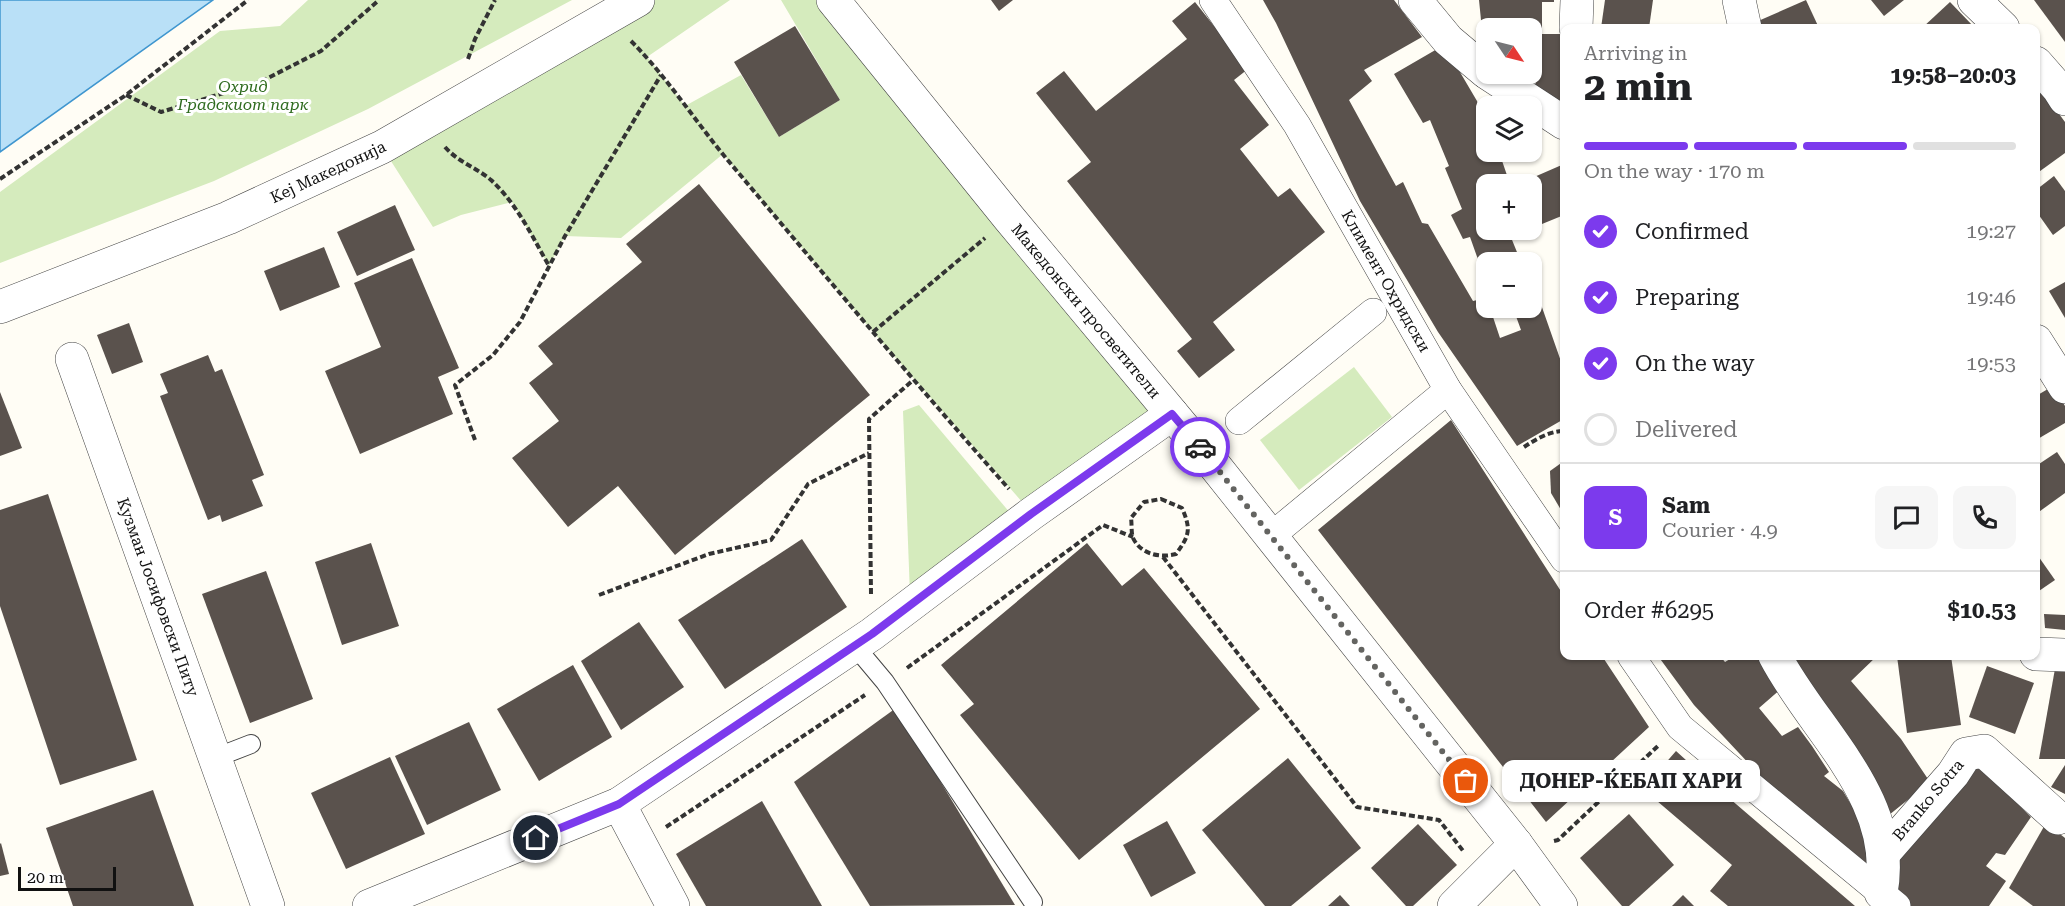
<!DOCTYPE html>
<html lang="en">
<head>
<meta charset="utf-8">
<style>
	:root { --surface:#fff; --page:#f6f6f6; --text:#202124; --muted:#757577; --line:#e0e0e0; --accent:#7c3aed }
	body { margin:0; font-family:"Roboto Serif",serif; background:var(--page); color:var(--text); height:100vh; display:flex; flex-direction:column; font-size:22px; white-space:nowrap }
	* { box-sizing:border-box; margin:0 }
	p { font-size:20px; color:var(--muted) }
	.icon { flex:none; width:33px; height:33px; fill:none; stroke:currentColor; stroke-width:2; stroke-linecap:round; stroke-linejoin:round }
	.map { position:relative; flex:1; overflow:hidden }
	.sheet { position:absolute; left:1560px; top:24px; width:480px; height:636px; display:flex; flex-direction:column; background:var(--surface); border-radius:12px; box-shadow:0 2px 4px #0004 }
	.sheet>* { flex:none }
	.needle { width:39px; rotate:125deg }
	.fabs { position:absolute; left:1476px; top:18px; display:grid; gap:12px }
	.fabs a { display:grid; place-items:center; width:66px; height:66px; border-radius:12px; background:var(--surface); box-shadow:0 2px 4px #0004; font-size:30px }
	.scale { position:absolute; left:18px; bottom:15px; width:98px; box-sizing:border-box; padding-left:6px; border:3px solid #111; border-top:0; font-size:16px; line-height:21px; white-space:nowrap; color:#111; -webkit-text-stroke:4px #fff; paint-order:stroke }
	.pin { position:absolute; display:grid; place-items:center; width:51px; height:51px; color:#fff; margin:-26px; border:3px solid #fff; border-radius:50%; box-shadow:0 2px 6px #0007 }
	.courier { position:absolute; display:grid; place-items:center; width:60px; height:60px; margin:-30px; border:4px solid #7c3aed; border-radius:50%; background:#fff; color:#222; box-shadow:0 2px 8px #0007 }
	.bubble { position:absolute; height:42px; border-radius:12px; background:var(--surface); box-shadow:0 2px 4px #0004; font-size:20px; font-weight:700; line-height:42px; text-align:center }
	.overview em { font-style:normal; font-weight:700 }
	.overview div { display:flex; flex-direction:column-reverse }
	.overview { display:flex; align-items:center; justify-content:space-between; height:102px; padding:0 24px }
	h1 { font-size:39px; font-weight:700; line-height:45px }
	.bar { display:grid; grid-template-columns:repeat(4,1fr); gap:9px 6px; align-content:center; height:72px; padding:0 24px }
	.bar i { height:8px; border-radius:4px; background:var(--line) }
	.bar .selected { background:var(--accent) }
	.bar p { grid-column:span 4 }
	.line { display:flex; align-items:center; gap:15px; padding:0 24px; border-top:2px solid var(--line) }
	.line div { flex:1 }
	.round { display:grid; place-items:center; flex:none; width:63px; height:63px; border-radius:12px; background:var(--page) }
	ol { padding:0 24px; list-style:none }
	li { display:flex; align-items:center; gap:18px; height:66px }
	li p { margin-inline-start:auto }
	li .icon { padding:6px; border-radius:50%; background:var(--accent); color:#fff; stroke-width:4 }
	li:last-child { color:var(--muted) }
	li i { width:33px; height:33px; border:3px solid var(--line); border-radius:50% }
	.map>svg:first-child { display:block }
	.green { fill:#d5ebbd }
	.water { fill:#b9e0f7; stroke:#3f96cf; stroke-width:1.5 }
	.building { fill:#5a524d }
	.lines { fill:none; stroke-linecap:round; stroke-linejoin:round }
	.service-casing { stroke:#444; stroke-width:20 }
	.pedestrian-casing { stroke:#444; stroke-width:28 }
	.minor-casing { stroke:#444; stroke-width:34 }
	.path { stroke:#333; stroke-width:4; stroke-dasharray:6 3; stroke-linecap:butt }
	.service { stroke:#fff; stroke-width:18 }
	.pedestrian { stroke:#fff; stroke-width:27 }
	.minor { stroke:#fff; stroke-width:33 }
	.done { stroke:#646461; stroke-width:6; stroke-dasharray:0 10.8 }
	.route { stroke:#7c3aed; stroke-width:8 }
	.labels { text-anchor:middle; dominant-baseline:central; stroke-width:6; stroke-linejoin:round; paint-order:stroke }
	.park-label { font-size:16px; font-style:italic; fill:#2f6b1f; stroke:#fff }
	.street-label { font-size:16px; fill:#111; stroke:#fff }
</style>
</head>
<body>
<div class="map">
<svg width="2065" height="906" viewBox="0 0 2065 906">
	<rect width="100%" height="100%" fill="#fffdf5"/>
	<!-- green -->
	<g class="green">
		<polygon points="308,0 572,0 368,109 214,181 0,263 0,192 220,31 280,26"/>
		<polygon points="638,0 730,0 647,57 685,106 741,75 779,137 840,100 781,0 833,0 1167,411 1030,511 873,332 723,154 621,238 565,236 549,266 512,202 461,215 433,227 382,147"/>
		<polygon points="1354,367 1392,417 1299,490 1260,440"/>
		<polygon points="919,405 1011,514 910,595 903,411"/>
	</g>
	<!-- water -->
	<polygon class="water" points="0,0 213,0 0,152"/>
	<!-- building -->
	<g class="building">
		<polygon points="991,0 1013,0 999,11"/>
		<polygon points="1263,0 1394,0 1422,37 1364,70 1372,81 1349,100 1396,186 1403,182 1422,223 1428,224 1473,301 1486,298 1486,308 1490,308 1500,338 1521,330 1513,308 1532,308 1532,296 1537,293 1564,370 1564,419 1517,446 1438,332 1360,201 1276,23"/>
		<polygon points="1479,0 1554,0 1554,2 1542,2 1542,34 1564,34 1564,114 1536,87 1532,62 1532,28 1486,28 1486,40 1483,40"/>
		<polygon points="1605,0 1653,0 1649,28 1601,28"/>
		<polygon points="1806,0 1819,28 1751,28 1749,25"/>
		<polygon points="1871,0 1904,0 1884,16"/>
		<polygon points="2034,0 2065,0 2065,42"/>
		<polygon points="1195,2 1248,69 1234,80 1269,125 1240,149 1278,197 1290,188 1325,232 1213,322 1235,350 1199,378 1177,351 1192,339 1067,181 1091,162 1036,93 1064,71 1096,111 1187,39 1172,21"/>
		<polygon points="1950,2 1975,28 1922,28"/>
		<polygon points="795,26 840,100 779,137 734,62"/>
		<polygon points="1444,45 1477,101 1486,122 1486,152 1499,152 1510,184 1486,184 1486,230 1508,230 1521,262 1486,262 1486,282 1470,237 1463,239 1451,215 1462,209 1445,168 1449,166 1430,120 1423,123 1394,74"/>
		<polygon points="2042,91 2065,122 2065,153 2036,174 2036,95"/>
		<polygon points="1564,164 1564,215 1542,224 1532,197 1532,184 1526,184 1525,181"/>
		<polygon points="2054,176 2065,191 2065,226 2053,235 2036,211 2036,190"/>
		<polygon points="699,184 870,395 675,555 618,486 568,527 512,458 559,421 529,383 553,364 538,346 642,262 626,244"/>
		<polygon points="395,205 415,250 357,276 337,232"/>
		<polygon points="324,247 340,287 280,311 264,271"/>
		<polygon points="412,258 459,368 438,377 453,414 360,454 325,371 381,347 354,283"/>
		<polygon points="2065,282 2065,318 2049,291"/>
		<polygon points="129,323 143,362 112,374 97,335"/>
		<polygon points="208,355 215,372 222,369 264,475 252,480 263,506 222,522 220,515 208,520 160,396 168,393 160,374"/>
		<polygon points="2053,386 2065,406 2065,423 2036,440 2036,396"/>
		<polygon points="0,392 22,448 0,456"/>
		<polygon points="1451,420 1564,596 1564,656 1602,656 1649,727 1546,822 1318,530"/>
		<polygon points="2057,452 2065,464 2065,493 2036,514 2036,466"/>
		<polygon points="1564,461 1564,515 1551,493 1550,471"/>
		<polygon points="48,494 137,760 60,785 0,606 0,510"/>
		<polygon points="802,539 847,607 725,689 678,620"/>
		<polygon points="371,543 399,626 342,645 315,562"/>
		<polygon points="1087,543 1122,586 1144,568 1260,709 1079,860 960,715 974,704 941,665"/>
		<polygon points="2036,553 2055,580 2036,593"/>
		<polygon points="266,571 313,699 250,723 202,594"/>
		<polygon points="2044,614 2065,615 2065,630 2045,628"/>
		<polygon points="639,622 684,687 621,730 581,661"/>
		<polygon points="1658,656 1720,656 1725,662 1735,656 1761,656 1781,689 1759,708 1782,736 1798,727 1812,746 1829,772 1824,776 1843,791 1865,828 1871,868 1768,784 1694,705"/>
		<polygon points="1781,656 1877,656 1851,681 1901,739 1930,782 1889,815"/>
		<polygon points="1897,656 1951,656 1961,725 1907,733"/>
		<polygon points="2056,663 2065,663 2065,759 2039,759"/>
		<polygon points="573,665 612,737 539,781 497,709"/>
		<polygon points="1987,666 2034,683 2015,734 1969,717"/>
		<polygon points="896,708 1015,905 870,906 794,782"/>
		<polygon points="469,722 501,790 427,825 395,756"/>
		<polygon points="1676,751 1708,780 1855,906 1728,906 1710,891 1732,865 1643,789"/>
		<polygon points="390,757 425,834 346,869 311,793"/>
		<polygon points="1288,758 1361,848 1291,906 1265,906 1202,830"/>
		<polygon points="2065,765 2065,794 2051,787"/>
		<polygon points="1979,766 2031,817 2005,855 1996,853 1986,866 2006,881 1989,906 1905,906 1888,893 1897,853"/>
		<polygon points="153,790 194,906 73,906 46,828"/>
		<polygon points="762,801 822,906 706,906 676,854"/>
		<polygon points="1629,814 1674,865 1629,906 1622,906 1580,858"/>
		<polygon points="1167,821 1196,873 1151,897 1123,845"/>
		<polygon points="2046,823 2065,838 2065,906 2033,906 2009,888"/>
		<polygon points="1418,824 1457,865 1413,906 1406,906 1371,868"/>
		<polygon points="1,843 9,874 0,876 0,844"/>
		<polygon points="1340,895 1350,906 1328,906"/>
		<polygon points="1683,895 1694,906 1672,906"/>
	</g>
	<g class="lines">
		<defs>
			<g id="service">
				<polyline points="854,645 885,682 1033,902"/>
				<polyline points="215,758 251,744"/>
			</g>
			<g id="pedestrian">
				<polyline points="1213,0 1297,125 1448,390 1564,559"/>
				<polyline points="1239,421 1373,312"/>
				<polyline points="1271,536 1448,390"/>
				<polyline points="1631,656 1680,727 1897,906"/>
			</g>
			<g id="minor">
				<polyline points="833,0 1009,218 1203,451 1516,844 1561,906"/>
				<polyline points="1415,0 1448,40 1486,72"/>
				<polyline points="1739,0 1745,28"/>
				<polyline points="1974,0 2003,28"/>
				<polyline points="1576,28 1577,0"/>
				<polyline points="2036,63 2058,88 2065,99"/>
				<polyline points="1489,74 1564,123"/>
				<polyline points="0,307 228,218 382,147 638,0"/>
				<polyline points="2036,341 2065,387"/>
				<polyline points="72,359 268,906"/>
				<polyline points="2036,654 2065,655"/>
				<path d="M 1775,656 C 1814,731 1899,799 1881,893"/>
				<polyline points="619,804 673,906"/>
				<polyline points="1883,854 1953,774 1966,754 1984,751 2058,818"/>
				<polyline points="369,906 619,804 872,634 1031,514 1172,414"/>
				<polyline points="1454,906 1516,844"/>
			</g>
		</defs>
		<!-- service casing -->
		<use href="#service" class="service-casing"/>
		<!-- pedestrian casing -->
		<use href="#pedestrian" class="pedestrian-casing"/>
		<!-- minor casing -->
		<use href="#minor" class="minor-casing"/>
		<!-- path -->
		<g class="path">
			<path d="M 631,41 C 668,78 697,124 731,164 C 823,273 914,382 1009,489"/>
			<polyline points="468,59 475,39 495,0"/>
			<polyline points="126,95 161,112 260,82 321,51 379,0"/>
			<path d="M 445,147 C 458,162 477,168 491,180 C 517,204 532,236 549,266"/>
			<polyline points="0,179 126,95 248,0"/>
			<polyline points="873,332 985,238"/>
			<polyline points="475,440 455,385 493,355 520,322 565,236 661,75"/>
			<path d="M 1524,447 C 1536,439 1550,431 1564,431"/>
			<path d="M 1161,499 L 1182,508 C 1191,529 1190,535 1176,554 C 1161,558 1141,555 1133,538 C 1131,533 1132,524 1131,518 L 1144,502 Z"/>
			<polyline points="1163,557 1357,807 1439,820 1464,852"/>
			<polyline points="871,594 869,419 912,381"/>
			<polyline points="599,595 709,554 771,540 808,484 869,453"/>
			<polyline points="907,668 1103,525 1133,537"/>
			<polyline points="666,827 865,695"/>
			<polyline points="1554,841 1558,840 1659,745"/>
		</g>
		<!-- service -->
		<use href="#service" class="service"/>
		<!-- pedestrian -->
		<use href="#pedestrian" class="pedestrian"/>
		<!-- minor -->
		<use href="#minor" class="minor"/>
	</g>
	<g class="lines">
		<!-- done -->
		<polyline class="done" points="1200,447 1466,781"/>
		<!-- route -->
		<polyline class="route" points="536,838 619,804 872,634 1031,514 1172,414 1200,447"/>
	</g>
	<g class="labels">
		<!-- park labels -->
		<g class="park-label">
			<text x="243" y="86">Охрид<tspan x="243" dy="18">Градскиот парк</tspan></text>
		</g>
		<!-- street labels -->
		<g class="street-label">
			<text transform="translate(328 172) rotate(-25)">Кеј Македонија</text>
			<text transform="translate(1386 281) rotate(60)">Климент Охридски</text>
			<text transform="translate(1086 311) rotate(50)">Македонски просветители</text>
			<text transform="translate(158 597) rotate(70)">Кузман Јосифовски Питу</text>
			<text transform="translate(1928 800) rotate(-50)">Branko Sotra</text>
		</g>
	</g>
</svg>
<div class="fabs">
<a><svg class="needle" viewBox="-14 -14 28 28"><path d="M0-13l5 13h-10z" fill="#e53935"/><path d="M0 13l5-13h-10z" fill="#757577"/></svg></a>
<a><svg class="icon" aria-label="layers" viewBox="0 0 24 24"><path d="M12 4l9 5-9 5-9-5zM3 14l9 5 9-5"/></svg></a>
<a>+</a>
<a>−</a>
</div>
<div class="scale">20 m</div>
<div class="pin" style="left:1466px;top:781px;background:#ea580c"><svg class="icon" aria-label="bag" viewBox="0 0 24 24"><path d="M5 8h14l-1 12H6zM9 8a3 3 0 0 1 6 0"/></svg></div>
<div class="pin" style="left:536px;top:838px;background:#1f2937"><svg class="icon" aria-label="home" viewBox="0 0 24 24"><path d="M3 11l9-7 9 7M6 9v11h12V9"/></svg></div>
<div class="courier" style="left:1200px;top:447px"><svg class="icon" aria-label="car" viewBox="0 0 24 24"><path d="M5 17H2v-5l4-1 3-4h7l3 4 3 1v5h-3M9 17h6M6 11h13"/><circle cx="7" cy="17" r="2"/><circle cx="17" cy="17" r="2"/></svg></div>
<div class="bubble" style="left:1502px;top:760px;width:258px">ДОНЕР-ЌЕБАП ХАРИ</div>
<section class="sheet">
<div class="overview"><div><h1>2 min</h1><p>Arriving in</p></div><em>19:58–20:03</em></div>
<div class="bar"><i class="selected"></i><i class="selected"></i><i class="selected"></i><i></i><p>On the way · 170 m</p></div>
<ol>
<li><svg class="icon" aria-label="check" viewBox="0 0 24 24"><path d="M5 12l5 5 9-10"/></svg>Confirmed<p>19:27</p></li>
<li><svg class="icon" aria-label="check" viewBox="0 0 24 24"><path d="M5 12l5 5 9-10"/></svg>Preparing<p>19:46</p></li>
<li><svg class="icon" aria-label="check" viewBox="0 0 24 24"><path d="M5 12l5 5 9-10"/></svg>On the way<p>19:53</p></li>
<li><i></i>Delivered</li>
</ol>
<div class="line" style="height:108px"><b class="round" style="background:var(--accent);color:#fff">S</b><div><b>Sam</b><p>Courier · 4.9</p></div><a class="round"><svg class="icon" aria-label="chat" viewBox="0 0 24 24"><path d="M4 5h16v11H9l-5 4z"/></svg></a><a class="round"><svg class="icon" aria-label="phone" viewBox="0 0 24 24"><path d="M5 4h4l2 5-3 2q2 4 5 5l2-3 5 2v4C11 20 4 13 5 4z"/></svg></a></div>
<div class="line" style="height:78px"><div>Order #6295</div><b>$10.53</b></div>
</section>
</div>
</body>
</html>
